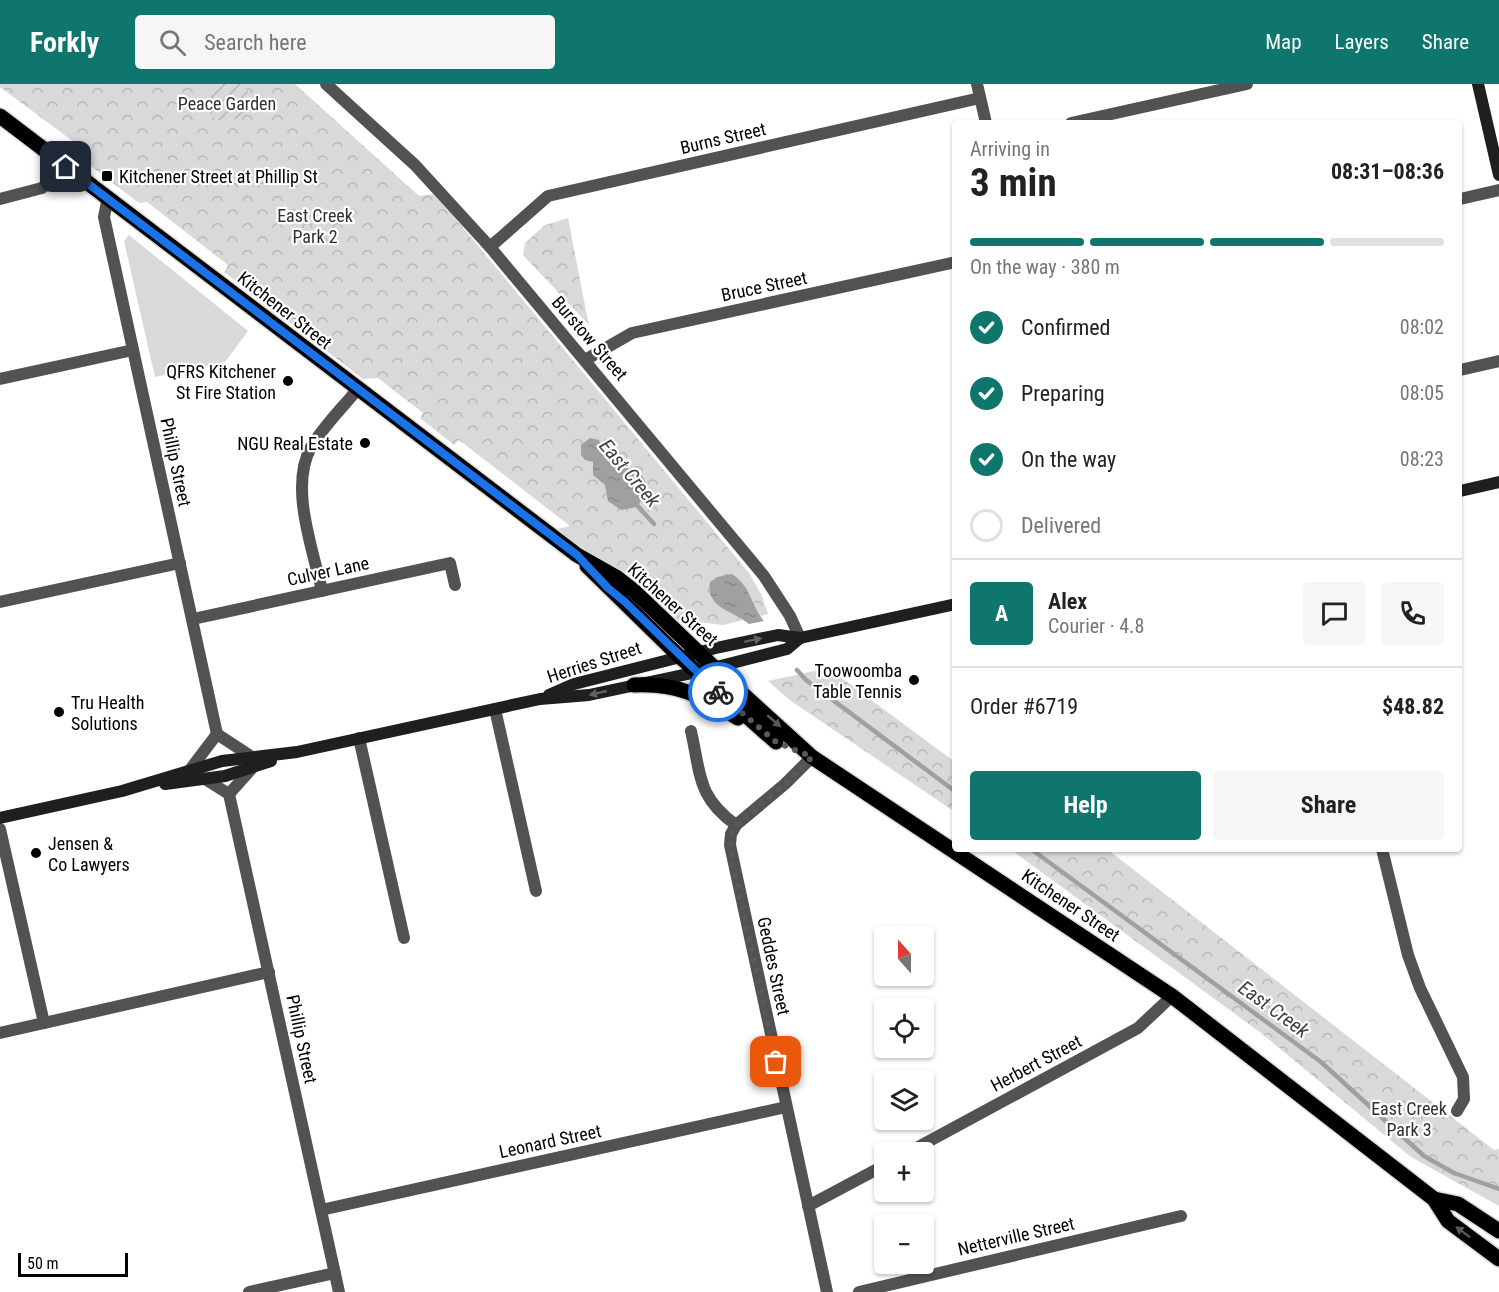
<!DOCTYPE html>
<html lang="en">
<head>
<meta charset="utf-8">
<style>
	:root { --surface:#fff; --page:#f6f6f6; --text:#222; --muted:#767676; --line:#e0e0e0; --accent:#0f766e }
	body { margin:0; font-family:"Roboto Condensed",sans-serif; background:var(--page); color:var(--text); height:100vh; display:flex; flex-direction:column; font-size:22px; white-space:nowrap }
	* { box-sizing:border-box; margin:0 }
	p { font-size:20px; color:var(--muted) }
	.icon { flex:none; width:33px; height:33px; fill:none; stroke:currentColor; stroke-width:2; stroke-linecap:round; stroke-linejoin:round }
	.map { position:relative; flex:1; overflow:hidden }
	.panel { position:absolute; left:952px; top:36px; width:510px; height:732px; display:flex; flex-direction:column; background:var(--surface); border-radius:6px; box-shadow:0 2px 4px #0004 }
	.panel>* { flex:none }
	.needle { width:39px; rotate:339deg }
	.tools { position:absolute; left:874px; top:842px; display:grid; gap:12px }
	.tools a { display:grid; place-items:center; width:60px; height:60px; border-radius:6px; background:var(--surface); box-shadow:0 2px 4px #0004; font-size:30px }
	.scale { position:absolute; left:18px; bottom:15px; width:110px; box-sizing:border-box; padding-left:6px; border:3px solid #000; border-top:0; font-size:16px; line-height:21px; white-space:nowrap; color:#000; -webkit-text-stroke:4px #fff; paint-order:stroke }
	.pin { position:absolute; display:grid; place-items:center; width:51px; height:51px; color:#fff; margin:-26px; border-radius:12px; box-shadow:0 3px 9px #0006 }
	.courier { position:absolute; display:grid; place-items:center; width:60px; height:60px; margin:-30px; border:4px solid #1a73e8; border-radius:50%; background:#fff; color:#222; box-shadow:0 2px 8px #0007 }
	.head em { font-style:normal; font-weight:700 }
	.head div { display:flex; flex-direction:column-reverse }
	.head { display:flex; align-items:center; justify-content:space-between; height:102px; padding:0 18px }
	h1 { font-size:39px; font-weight:700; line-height:45px }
	.bar { display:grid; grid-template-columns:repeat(4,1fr); gap:9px 6px; align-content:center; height:72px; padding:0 18px }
	.bar i { height:8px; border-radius:4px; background:var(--line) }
	.bar .active { background:var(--accent) }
	.bar p { grid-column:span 4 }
	.line { display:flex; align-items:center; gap:15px; padding:0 18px; border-top:2px solid var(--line) }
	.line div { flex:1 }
	.round { display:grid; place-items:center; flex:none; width:63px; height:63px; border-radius:6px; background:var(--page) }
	ol { padding:0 18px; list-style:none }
	li { display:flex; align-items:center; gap:18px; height:66px }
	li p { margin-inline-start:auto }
	li .icon { padding:6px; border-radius:50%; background:var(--accent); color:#fff; stroke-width:4 }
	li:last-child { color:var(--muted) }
	li i { width:33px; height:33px; border:3px solid var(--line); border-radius:50% }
	.action { display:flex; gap:12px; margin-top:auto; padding:12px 18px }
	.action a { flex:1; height:69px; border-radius:6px; background:var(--accent); color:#fff; font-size:24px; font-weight:700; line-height:69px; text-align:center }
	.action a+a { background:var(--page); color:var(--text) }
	header { display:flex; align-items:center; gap:36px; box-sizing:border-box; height:84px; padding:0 30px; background:var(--accent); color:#fff }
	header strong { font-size:28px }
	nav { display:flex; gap:33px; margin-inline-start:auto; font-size:21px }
	.search { width:420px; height:54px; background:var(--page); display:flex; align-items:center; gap:15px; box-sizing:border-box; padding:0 21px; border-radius:6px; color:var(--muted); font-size:22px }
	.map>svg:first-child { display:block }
	.grass { fill:#d9d9d9 }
	.park { fill:url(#park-crowns) }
	.garden { fill:url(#garden-furrows) }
	.water { fill:url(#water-ripples) }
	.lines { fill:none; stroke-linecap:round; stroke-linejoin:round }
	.stream { stroke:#a0a0a0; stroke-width:4.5 }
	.primary-casing { stroke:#dbdbdb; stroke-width:18 }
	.street { stroke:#525252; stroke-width:12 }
	.secondary { stroke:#1f1f1f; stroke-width:12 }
	.primary { stroke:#000; stroke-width:15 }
	.oneway { fill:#626262 }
	.oneway2 { fill:#595959 }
	.done { stroke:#595959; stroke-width:6; stroke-dasharray:0 10.8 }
	.route { stroke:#1a73e8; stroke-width:8 }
	.poi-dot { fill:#000; stroke:#fff; stroke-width:2 }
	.labels { text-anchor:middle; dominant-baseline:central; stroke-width:4.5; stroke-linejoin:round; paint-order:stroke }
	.park-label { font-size:18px; fill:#303030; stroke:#fff }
	.street-label { font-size:18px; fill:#000; stroke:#fff }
	.poi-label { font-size:18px; fill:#000; stroke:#fff; text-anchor:start }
	.water-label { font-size:20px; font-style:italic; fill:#414141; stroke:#fff }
</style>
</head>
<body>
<header>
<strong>Forkly</strong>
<div class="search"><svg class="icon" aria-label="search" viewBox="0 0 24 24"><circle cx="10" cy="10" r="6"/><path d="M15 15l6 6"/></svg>Search here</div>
<nav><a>Map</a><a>Layers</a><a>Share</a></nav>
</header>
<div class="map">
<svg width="1499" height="1208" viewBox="0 0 1499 1208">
	<defs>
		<pattern id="park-crowns" width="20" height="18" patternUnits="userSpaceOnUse" patternTransform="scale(1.5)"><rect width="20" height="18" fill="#d9d9d9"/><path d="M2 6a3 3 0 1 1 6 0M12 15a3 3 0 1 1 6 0" fill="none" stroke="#b8b8b8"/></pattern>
		<pattern id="garden-furrows" width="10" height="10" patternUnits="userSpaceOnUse" patternTransform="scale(1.5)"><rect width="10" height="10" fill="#d9d9d9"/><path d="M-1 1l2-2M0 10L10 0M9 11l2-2" fill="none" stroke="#b8b8b8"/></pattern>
		<pattern id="water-ripples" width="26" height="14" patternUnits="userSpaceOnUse" patternTransform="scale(1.5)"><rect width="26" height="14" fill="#a0a0a0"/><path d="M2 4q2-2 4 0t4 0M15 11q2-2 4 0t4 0" fill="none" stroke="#888"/></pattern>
	</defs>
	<rect width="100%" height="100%" fill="#fff"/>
	<!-- grass -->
	<polygon class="grass" points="129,151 248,247 225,278 155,293 124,157"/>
	<!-- park -->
	<g class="park">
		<polygon points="0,0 295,0 419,112 433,110 455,134 749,489 761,510 768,530 723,541 678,536 633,497 591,471 557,445 570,442 459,356 454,361 420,334 423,329 378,294 363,295 224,188 228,181 147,118 139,119 75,70 86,67 0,3"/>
		<polygon points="568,134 586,227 589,241 523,171 525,159 545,141"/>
		<polygon points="828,584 955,678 955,728 791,617 768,597"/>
		<polygon points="1010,765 1107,765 1494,1066 1499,1065 1499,1122 1411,1073 1261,949"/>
	</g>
	<!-- garden -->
	<path class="garden" d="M 211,0 L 243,0 C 257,16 245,34 228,38 C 207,36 198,17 211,0 Z"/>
	<!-- water -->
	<g class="water">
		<path d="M 590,354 L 599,356 L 604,369 L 617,371 L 625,384 C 640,385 647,394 647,409 L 637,423 L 621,426 L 608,417 L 605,401 L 593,391 L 593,378 L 585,376 L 581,371 L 581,361 Z"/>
		<path d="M 732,490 C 750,501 751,521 764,537 L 749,540 C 734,527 705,524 710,498 L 717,493 Z"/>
	</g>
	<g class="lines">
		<!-- stream -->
		<g class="stream">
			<polyline points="634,418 654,440"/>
			<polyline points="797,586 806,596 956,708"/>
			<polyline points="1031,765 1321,978 1424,1072 1454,1089 1499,1105"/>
		</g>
		<defs>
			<g id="primary">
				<polyline points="0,32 577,471 616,493 634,507 726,595 812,673 1172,912 1434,1115 1448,1137 1499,1175"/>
				<polyline points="587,482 679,572 776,658"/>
				<path d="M 634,601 C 678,599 702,612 738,634"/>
				<polyline points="1434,1115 1458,1120 1499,1147"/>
			</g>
		</defs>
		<!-- primary casing -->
		<use href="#primary" class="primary-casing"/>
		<!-- street -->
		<g class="street">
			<polyline points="326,0 415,81 490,163 764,492 790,532 800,554"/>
			<polyline points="977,0 986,39"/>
			<polyline points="1071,39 1247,0"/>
			<polyline points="108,113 104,133 217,650 252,673"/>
			<polyline points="0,115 42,104 66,83"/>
			<polyline points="1460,115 1499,106"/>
			<polyline points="490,163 548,112 980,14"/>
			<polyline points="585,276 632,249 956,178"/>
			<polyline points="1460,286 1499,277"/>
			<polyline points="0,295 133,266"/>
			<path d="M 322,507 C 313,465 289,403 311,363 C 323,343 342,324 357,306"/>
			<polyline points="0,518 180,479"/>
			<polyline points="193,535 450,479 455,501"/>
			<polyline points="495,625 536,807"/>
			<path d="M 691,647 C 701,691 697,713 736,741"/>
			<polyline points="359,654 404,854"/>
			<polyline points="812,673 785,700 736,741 731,750 730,761 827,1208"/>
			<polyline points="189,687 217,650"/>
			<polyline points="205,695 229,710 339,1208"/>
			<polyline points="229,710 254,682"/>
			<polyline points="0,745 44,939"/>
			<polyline points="1382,765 1408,871 1420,904 1463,993 1464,1015 1457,1027"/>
			<polyline points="0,949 269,888"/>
			<polyline points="909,1068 1138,944 1172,912"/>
			<polyline points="808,1122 885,1081"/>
			<polyline points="321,1126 786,1023"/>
			<polyline points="249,1208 335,1189"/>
			<polyline points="859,1208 1181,1132"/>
		</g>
		<!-- secondary -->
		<g class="secondary">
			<polyline points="1478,0 1499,91"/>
			<polyline points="1460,407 1499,398"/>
			<polyline points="549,611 574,600 716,564 778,551 800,554 956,520"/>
			<polyline points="165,700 225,692 271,677"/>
			<polyline points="0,734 122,707 222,677 297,668 540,615 589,611 697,588 787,565 800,554"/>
		</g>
		<!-- primary -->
		<use href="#primary" class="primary"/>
	</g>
	<!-- one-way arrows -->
	<defs><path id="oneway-solid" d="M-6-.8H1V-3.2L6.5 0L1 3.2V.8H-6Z" transform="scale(1.5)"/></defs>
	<g class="oneway">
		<use href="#oneway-solid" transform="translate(753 556) rotate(-12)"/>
		<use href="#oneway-solid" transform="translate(598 609) rotate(167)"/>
	</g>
	<g class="oneway2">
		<use href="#oneway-solid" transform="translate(774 637) rotate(41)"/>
		<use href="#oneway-solid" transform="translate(1463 1148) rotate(-143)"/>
	</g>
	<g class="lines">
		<!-- done -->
		<polyline class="done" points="718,608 776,658 812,673 785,700 736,741 731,750 732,776 776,978"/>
		<!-- route -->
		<polyline class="route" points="66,83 577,471 608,504 625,518 718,608"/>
	</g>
	<!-- markers -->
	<g class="poi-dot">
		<rect x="101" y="86" width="12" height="12" rx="3"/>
		<circle cx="288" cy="297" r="6"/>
		<circle cx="365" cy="359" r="6"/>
		<circle cx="914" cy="596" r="6"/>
		<circle cx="59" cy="628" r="6"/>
		<circle cx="36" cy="769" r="6"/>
	</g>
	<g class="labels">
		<!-- park labels -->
		<g class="park-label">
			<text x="227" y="19">Peace Garden</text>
			<text x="315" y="131">East Creek<tspan x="315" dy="21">Park 2</tspan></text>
			<text x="1409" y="1024">East Creek<tspan x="1409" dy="21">Park 3</tspan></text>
		</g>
		<!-- street labels -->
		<g class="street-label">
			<text transform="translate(723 54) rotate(-13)">Burns Street</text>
			<text transform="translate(764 202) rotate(-12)">Bruce Street</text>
			<text transform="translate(285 226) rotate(38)">Kitchener Street</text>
			<text transform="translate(590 254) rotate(49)">Burstow Street</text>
			<text transform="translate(176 378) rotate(78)">Phillip Street</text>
			<text transform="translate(328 487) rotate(-12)">Culver Lane</text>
			<text transform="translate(673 520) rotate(42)">Kitchener Street</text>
			<text transform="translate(594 578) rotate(-18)">Herries Street</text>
			<text transform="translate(1071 821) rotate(34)">Kitchener Street</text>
			<text transform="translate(774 882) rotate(78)">Geddes Street</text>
			<text transform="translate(302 955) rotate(78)">Phillip Street</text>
			<text transform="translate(1036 979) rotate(-28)">Herbert Street</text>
			<text transform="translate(550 1057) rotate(-12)">Leonard Street</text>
			<text transform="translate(1016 1152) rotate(-13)">Netterville Street</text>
		</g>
		<!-- poi labels -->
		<g class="poi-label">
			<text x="119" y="92">Kitchener Street at Phillip St</text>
			<text x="276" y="287" text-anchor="end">QFRS Kitchener<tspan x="276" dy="21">St Fire Station</tspan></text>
			<text x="353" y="359" text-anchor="end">NGU Real Estate</text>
			<text x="902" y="586" text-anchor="end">Toowoomba<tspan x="902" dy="21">Table Tennis</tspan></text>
			<text x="71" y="618">Tru Health<tspan x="71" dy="21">Solutions</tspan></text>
			<text x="48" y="759">Jensen &amp;<tspan x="48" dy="21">Co Lawyers</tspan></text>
		</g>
		<!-- water labels -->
		<g class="water-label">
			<text transform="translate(630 389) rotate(50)">East Creek</text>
			<text transform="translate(1274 925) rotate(36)">East Creek</text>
		</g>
	</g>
</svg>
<div class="tools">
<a><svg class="needle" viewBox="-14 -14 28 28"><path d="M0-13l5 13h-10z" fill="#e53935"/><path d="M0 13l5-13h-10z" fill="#767676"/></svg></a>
<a><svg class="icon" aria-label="locate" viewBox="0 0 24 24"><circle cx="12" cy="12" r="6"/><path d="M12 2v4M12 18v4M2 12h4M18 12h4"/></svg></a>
<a><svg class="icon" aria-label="layers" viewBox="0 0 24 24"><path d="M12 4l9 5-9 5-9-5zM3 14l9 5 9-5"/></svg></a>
<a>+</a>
<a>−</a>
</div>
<div class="scale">50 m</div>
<div class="pin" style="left:776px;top:978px;background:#ea580c"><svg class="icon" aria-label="bag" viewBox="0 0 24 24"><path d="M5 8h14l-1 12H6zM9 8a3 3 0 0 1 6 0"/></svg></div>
<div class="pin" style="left:66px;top:83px;background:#1f2937"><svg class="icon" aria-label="home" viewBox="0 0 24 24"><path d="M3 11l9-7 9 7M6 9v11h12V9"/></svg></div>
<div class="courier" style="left:718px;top:608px"><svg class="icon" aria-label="bike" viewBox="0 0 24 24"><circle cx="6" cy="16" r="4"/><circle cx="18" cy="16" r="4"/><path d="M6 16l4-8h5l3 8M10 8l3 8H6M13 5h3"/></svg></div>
<section class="panel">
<div class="head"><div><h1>3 min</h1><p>Arriving in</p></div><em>08:31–08:36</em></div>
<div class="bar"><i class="active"></i><i class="active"></i><i class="active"></i><i></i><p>On the way · 380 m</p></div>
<ol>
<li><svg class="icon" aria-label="check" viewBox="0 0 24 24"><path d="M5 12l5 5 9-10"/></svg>Confirmed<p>08:02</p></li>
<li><svg class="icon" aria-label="check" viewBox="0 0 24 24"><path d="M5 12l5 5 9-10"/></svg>Preparing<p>08:05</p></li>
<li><svg class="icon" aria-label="check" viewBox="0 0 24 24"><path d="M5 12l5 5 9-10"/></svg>On the way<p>08:23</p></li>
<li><i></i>Delivered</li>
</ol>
<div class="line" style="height:108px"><b class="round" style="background:var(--accent);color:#fff">A</b><div><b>Alex</b><p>Courier · 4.8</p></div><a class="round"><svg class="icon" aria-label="chat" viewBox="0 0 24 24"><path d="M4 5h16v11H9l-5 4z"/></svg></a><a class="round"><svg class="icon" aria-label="phone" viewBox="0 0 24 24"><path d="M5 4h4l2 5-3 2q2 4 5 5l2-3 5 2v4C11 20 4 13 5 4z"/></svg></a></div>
<div class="line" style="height:78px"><div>Order #6719</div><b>$48.82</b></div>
<div class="action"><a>Help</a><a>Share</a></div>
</section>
</div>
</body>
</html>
